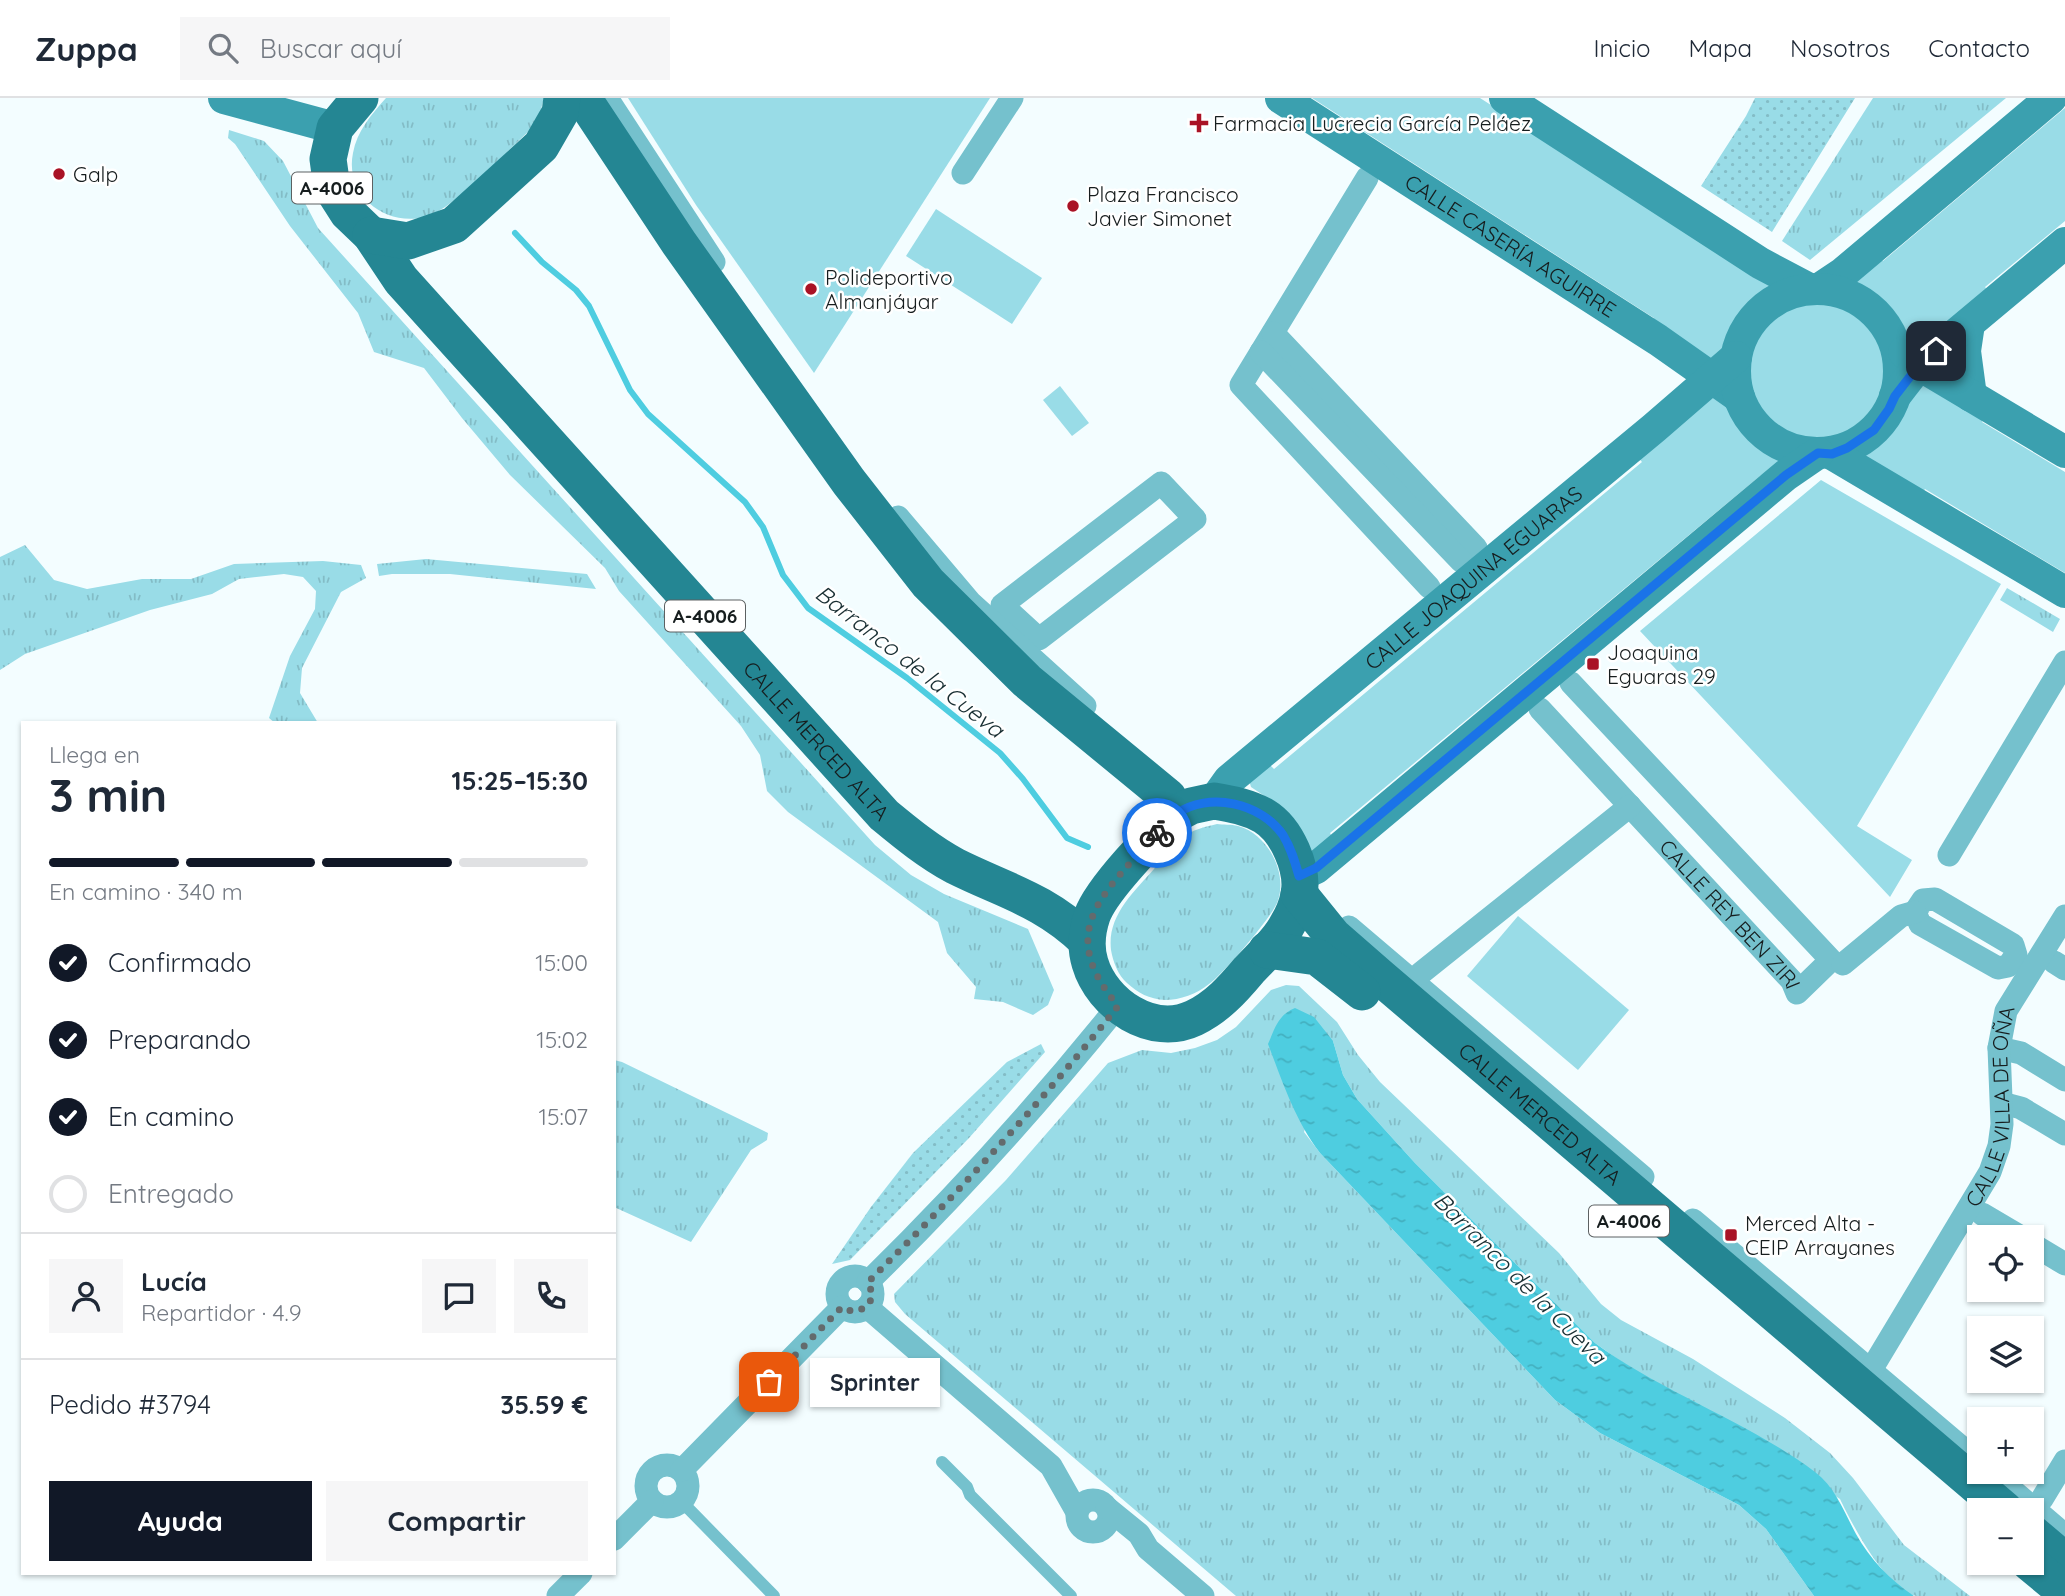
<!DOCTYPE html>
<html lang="es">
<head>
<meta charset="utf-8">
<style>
	:root { --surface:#fff; --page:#f6f6f7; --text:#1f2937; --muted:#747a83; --line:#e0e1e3; --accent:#111827 }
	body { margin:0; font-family:Quicksand,sans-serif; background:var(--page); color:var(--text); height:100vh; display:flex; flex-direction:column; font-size:26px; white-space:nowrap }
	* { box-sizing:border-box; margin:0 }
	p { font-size:23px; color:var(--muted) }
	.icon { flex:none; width:38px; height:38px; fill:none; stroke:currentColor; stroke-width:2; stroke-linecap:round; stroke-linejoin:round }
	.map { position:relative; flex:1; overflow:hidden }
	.details { position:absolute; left:21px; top:623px; width:595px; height:854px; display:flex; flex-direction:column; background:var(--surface); border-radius:0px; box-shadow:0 2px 5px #0004 }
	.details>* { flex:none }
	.buttons { position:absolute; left:1967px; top:1127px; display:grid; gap:14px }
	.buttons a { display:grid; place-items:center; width:77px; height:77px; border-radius:0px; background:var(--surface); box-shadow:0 2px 5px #0004; font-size:35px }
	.pin { position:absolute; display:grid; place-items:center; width:60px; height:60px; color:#fff; margin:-30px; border-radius:14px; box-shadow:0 4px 10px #0006 }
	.courier { position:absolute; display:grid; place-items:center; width:70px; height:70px; margin:-35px; border:5px solid #1a73e8; border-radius:50%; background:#fff; color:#222; box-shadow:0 2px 9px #0007 }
	.bubble { position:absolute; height:49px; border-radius:0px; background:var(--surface); box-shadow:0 2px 5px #0004; font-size:23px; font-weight:800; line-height:49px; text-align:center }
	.headline em { font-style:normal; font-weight:800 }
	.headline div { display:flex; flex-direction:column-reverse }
	.headline { display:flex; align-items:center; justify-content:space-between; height:119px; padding:0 28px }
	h1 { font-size:46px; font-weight:800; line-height:52px }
	.bar { display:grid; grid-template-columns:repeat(4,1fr); gap:10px 7px; align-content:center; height:84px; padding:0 28px }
	.bar i { height:9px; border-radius:5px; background:var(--line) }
	.bar .current { background:var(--accent) }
	.bar p { grid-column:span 4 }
	.line { display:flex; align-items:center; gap:18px; padding:0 28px; border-top:2px solid var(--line) }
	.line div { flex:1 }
	.round { display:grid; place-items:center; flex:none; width:74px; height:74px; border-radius:0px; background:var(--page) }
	ol { padding:0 28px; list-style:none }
	li { display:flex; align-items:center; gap:21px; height:77px }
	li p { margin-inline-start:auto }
	li .icon { padding:7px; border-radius:50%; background:var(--accent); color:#fff; stroke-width:4 }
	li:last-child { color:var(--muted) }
	li i { width:38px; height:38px; border:4px solid var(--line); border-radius:50% }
	.button { display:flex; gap:14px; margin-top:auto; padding:14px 28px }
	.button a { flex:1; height:80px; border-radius:0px; background:var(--accent); color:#fff; font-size:28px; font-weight:800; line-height:80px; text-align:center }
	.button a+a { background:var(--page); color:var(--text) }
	header { display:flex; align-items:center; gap:42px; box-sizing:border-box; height:98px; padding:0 35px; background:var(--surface); border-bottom:2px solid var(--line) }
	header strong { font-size:33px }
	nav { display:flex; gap:38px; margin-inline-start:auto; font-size:24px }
	.search { width:490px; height:63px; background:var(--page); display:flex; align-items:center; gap:18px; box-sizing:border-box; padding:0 24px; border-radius:0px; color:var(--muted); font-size:26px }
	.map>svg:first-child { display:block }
	.grass { fill:url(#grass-tufts) }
	.park { fill:#99dce7 }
	.garden { fill:url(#garden-dots) }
	.water { fill:url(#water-ripples) }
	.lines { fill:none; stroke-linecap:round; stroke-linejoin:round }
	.stream { stroke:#4ecde0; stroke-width:6 }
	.lane { stroke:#75c1cd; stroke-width:12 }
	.street { stroke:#75c1cd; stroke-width:23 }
	.secondary { stroke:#3ba0af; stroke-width:32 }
	.primary { stroke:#248693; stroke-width:37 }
	.done { stroke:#636b6d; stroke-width:7; stroke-dasharray:0 12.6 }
	.route { stroke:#1a73e8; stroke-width:9 }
	.poi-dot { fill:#a91225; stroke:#fff; stroke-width:2.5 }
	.labels { text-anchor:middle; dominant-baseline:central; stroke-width:5; stroke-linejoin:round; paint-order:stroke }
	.shield { fill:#fff; stroke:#5c6162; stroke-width:2 }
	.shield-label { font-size:19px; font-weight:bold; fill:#161d1e }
	.poi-label { font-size:21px; fill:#161d1e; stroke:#fff; text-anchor:start }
	.street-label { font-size:21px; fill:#161d1e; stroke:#fff }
	.water-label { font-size:23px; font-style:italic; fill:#182e32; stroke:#fff }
</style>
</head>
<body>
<header>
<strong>Zuppa</strong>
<div class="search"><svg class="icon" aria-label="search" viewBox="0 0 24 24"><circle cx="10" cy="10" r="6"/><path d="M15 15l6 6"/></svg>Buscar aquí</div>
<nav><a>Inicio</a><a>Mapa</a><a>Nosotros</a><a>Contacto</a></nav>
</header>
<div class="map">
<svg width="2065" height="1498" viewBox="0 0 2065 1498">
	<defs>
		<pattern id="grass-tufts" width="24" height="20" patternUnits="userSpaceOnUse" patternTransform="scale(1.75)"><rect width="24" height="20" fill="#99dce7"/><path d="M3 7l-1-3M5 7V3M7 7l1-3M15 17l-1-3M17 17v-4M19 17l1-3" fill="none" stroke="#83bcc6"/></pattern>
		<pattern id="garden-dots" width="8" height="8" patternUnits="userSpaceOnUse" patternTransform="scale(1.75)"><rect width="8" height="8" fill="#99dce7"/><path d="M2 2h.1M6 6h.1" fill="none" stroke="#83bcc6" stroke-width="1.8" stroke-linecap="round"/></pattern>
		<pattern id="water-ripples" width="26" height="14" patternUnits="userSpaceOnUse" patternTransform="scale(1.75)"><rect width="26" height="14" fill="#4ecde0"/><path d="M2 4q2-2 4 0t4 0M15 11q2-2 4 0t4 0" fill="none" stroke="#43b0c0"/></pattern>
	</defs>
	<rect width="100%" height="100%" fill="#f3fdff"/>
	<!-- grass -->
	<g class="grass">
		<path d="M 386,0 L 544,0 L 540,15 L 531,31 C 509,51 454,110 428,118 C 388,131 344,98 353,55 C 357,33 371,17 386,0 Z"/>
		<polygon points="1873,0 2006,0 1810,162 1782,143"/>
		<polygon points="229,32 264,43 283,63 318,130 875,747 911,777 944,796 1028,831 1054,892 1048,907 1033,917 1003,904 974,901 976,889 947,855 938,824 788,714 767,693 760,657 741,628 619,493 605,470 510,377 462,320 424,270 374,254 358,215 290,128 235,46 228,40"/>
		<polygon points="25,447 54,482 87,491 142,481 191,481 234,466 323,463 361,467 366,480 341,494 302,570 300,595 318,625 275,625 269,620 290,558 315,511 316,493 303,479 284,476 239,481 212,496 150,512 25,556 0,572 0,459"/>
		<polygon points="426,461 587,476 596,491 450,476 392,476 379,478 377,466"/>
		<polygon points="2007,490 2060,521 2053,534 2000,502"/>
		<path d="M 1217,726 C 1223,727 1231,726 1238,728 C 1268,736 1289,776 1277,805 C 1270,821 1224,875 1209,886 C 1197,896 1180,902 1165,902 C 1149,901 1138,895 1127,885 C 1118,877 1113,864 1111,852 C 1107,818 1133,795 1154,771 C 1162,760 1171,746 1182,739 C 1193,732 1204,729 1217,726 Z"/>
		<path d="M 1286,887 L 1299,888 L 1337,924 L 1358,957 L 1380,984 L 1559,1155 L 1601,1206 L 1621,1222 L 1693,1261 L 1785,1320 L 1830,1355 L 1853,1380 L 1904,1447 L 1970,1498 C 1953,1498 1932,1498 1916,1498 C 1886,1492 1852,1426 1840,1401 L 1619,1262 L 1595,1245 L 1415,1065 L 1357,1001 L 1343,977 L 1333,943 L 1304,1034 L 1320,1055 L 1555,1302 L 1600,1335 L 1739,1407 L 1766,1431 L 1814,1498 L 1236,1498 L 905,1216 L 895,1204 L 894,1196 L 1006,1082 L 1108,965 L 1142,952 L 1171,955 L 1195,950 L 1217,942 L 1236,929 L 1271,892 Z"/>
		<polygon points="614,962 622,964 768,1035 767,1042 751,1052 691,1144 614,1109"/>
	</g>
	<!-- park -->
	<g class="park">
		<polygon points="628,0 990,0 814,275 696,107"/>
		<polygon points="1312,0 1480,0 1703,143 1788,188 1762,201 1745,218 1733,240 1728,257 1716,268 1650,227 1654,220"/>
		<path d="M 2065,10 L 2065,123 L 1985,189 L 1991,197 L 1920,256 C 1891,222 1884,205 1842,185 L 1876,156 L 1883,163 Z"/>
		<polygon points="936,111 1042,180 1012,226 906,158"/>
		<circle cx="1818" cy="274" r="71"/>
		<path d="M 1918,279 L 1986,315 L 1982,324 L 2065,374 L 2065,475 L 1925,391 L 1920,399 L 1858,357 C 1884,334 1903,311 1918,279 Z"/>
		<polygon points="1060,288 1089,325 1072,338 1043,302"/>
		<path d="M 1713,291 C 1730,304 1730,311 1741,327 C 1753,346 1773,354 1793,361 L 1760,378 L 1330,735 L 1334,742 L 1313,759 L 1266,699 L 1251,689 L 1249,682 L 1267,664 L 1274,671 L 1642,364 L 1635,356 Z"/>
		<polygon points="1821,382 2001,486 1857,728 1912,762 1890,799 1640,533"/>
		<polygon points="1518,818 1629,912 1578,972 1467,878"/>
	</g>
	<!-- garden -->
	<g class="garden">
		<polygon points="1755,0 1855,0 1772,134 1701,88 1746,18"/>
		<polygon points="1041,946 1045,954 969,1040 850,1162 832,1166 871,1109 913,1055 1007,964"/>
	</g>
	<!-- water -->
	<path class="water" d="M 1295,910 L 1314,919 L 1333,943 L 1343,977 L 1357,1001 L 1415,1065 L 1595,1245 C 1663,1295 1747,1323 1815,1374 C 1836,1390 1844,1414 1856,1436 C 1870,1461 1890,1482 1914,1498 L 1814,1498 L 1766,1431 L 1739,1407 L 1600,1335 L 1555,1302 L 1320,1055 C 1295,1022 1283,985 1268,946 C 1275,930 1278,917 1295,910 Z"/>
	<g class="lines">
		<!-- stream -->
		<polyline class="stream" points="515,135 542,164 576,192 589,208 630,292 648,316 745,404 763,429 783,477 808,510 907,580 1000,655 1023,681 1067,740 1088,749"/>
		<!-- lane -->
		<g class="lane">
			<polyline points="942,1364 967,1389 970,1397 1071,1498"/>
			<polyline points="682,1404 774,1498"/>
		</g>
		<!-- street -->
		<g class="street">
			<polyline points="607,0 714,164"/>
			<polyline points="963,75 1012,0"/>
			<polyline points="1367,80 1241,287 1429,489"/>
			<polyline points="1273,235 1476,450"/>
			<polyline points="1261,254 1461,463"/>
			<polygon points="1161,385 1195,421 1039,541 1002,507"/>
			<polyline points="898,419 970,504 1085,608"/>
			<path id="s1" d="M 1540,611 L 1792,883 L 1797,895 L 1831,862 L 1571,585"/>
			<polyline points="1949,757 2065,564"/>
			<polygon points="1935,801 2013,847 2016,857 2008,868 1998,870 1920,826 1915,814 1923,802"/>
			<polyline points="1349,829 1643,1079"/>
			<polyline points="2054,864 2065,871"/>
			<polyline points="1843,866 1901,818 1915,814"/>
			<polyline points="1421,875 1630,708"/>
			<polyline points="1999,950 2021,955 2065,982"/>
			<polyline points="2002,1005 2021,1010 2065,1036"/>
			<polyline points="1982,1116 2021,1139"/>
			<polyline points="1693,1122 1979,1364"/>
			<polyline points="2032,1146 2065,1166"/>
			<circle cx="855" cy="1196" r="18"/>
			<path d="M 868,1184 C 957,1097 1040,1005 1118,908"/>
			<polyline points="867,1209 1051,1368 1077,1414"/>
			<path id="s2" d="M 1871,1272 L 1990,1074 L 1999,1048 L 2002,1026 L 1999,950 L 2006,913 L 2065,818"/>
			<circle cx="667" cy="1388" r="21"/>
			<polyline points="682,1372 842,1209"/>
			<polyline points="1991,1374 2065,1437"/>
			<polyline points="2042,1401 2065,1363"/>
			<circle cx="1093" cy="1418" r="16"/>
			<polyline points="1107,1410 1139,1436 1148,1451 1203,1498"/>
			<polyline points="614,1441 652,1403"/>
			<polyline points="558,1498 581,1475"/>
		</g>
		<!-- secondary -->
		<g class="secondary">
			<polyline points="224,0 335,30"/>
			<path id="s3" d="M 1281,0 L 1658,242 L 1739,299"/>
			<polyline points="1505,0 1760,165 1809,191"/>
			<polyline points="1819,191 1843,175 2051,0"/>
			<circle cx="1817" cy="273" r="82"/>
			<polyline points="1969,226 1965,253 1971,298"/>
			<polyline points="1904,254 1926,271 2065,354"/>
			<polyline points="1895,298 1919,267 2065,145"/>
			<polyline points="1832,356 2065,494"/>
			<path id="s4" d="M 1214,703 L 1229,682 L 1654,330 L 1736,259"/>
			<polyline points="1299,778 1316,770 1786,377 1818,355"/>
		</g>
		<!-- primary -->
		<g class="primary">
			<path id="s5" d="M 360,0 L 335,30 L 328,61 L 332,90 L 348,115 L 371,137 L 401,182 L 884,717 C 907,736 929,754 955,768 C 1005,793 1043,801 1086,842"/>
			<polyline points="583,0 679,145 849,384 928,485 1027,583 1168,699 1176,716"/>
			<polyline points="371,137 408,143 454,127 541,48 560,15 562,0"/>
			<path d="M 1214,703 C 1232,706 1248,709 1264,718 C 1287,732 1304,771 1299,797 C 1297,807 1292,819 1287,827 C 1279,843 1262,858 1249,872 C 1233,891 1217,909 1194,920 C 1152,940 1102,906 1090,865 C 1085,849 1087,833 1092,818 C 1102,790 1154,738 1176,716 L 1191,708 Z"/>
			<path id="s6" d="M 1299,796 L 1333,838 L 1380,879 L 2005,1412"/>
			<polyline points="1267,852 1317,859 1362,894"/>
			<polyline points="2032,1435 2065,1463"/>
			<polyline points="2030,1465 2065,1494"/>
		</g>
	</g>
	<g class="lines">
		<!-- done -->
		<path class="done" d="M 769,1284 L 842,1209 L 853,1214 L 867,1209 L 873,1198 L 868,1184 C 956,1097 1041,1005 1118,908 C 1054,832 1104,796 1157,735"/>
		<!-- route -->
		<path class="route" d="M 1157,735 C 1162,729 1169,721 1176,716 C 1209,693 1261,705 1283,737 C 1291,750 1295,764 1299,778 L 1316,770 L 1786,377 L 1818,355 L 1832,356 L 1847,350 L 1874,332 L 1889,311 L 1895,298 L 1919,267 L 1936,253"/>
	</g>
	<!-- markers -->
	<g class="poi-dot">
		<path d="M1195.5 14.5h7v7h7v7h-7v7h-7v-7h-7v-7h7z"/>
		<circle cx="59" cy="76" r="7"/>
		<circle cx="1073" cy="108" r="7"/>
		<circle cx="811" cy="191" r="7"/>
		<rect x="1586" y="559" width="14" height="14" rx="3.5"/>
		<rect x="1724" y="1130" width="14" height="14" rx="3.5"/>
	</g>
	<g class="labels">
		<!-- shield labels -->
		<g class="shield">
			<rect x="292" y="74.5" width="80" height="31" rx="5"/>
			<rect x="665" y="502.5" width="80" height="31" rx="5"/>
			<rect x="1589" y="1107.5" width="80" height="31" rx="5"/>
		</g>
		<g class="shield-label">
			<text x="332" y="90">A-4006</text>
			<text x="705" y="518">A-4006</text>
			<text x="1629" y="1123">A-4006</text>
		</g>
		<!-- poi labels -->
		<g class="poi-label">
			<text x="1213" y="25">Farmacia Lucrecia García Peláez</text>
			<text x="73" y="76">Galp</text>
			<text x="1087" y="96">Plaza Francisco<tspan x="1087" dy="24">Javier Simonet</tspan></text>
			<text x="825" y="179">Polideportivo<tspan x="825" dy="24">Almanjáyar</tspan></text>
			<text x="1607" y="554">Joaquina<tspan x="1607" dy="24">Eguaras 29</tspan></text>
			<text x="1745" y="1125">Merced Alta -<tspan x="1745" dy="24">CEIP Arrayanes</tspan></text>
		</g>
		<!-- street labels -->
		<g class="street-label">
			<text stroke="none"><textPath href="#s3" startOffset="273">CALLE CASERÍA AGUIRRE</textPath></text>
			<text stroke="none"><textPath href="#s4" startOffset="343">CALLE JOAQUINA EGUARAS</textPath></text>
			<text stroke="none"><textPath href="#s5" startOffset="836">CALLE MERCED ALTA</textPath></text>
			<text stroke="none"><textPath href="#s1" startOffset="280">CALLE REY BEN ZIRI</textPath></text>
			<text stroke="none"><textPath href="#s2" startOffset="296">CALLE VILLA DE OÑA</textPath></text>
			<text stroke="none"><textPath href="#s6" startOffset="327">CALLE MERCED ALTA</textPath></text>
		</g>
		<!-- water labels -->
		<g class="water-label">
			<text transform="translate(910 563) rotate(38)">Barranco de la Cueva</text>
			<text transform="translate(1520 1180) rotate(45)">Barranco de la Cueva</text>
		</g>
	</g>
</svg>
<div class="buttons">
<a><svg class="icon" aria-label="locate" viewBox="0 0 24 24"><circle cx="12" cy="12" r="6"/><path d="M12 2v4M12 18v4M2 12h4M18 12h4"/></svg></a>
<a><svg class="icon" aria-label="layers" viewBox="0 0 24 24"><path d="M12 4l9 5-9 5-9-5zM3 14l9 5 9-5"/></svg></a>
<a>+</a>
<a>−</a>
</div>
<div class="pin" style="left:769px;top:1284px;background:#ea580c"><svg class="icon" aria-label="bag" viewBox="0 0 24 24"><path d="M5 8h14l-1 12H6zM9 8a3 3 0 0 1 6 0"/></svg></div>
<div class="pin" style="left:1936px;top:253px;background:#1f2937"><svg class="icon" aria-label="home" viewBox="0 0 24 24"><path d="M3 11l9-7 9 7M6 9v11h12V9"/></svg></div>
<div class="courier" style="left:1157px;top:735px"><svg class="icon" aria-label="bike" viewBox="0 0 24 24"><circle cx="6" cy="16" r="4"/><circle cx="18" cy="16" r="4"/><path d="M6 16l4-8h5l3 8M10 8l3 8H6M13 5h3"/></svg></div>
<div class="bubble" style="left:810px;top:1260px;width:130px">Sprinter</div>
<section class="details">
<div class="headline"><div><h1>3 min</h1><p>Llega en</p></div><em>15:25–15:30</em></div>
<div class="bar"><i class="current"></i><i class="current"></i><i class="current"></i><i></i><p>En camino · 340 m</p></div>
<ol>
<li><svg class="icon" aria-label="check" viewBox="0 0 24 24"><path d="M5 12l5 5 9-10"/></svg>Confirmado<p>15:00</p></li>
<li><svg class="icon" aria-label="check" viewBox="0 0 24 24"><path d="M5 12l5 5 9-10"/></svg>Preparando<p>15:02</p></li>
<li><svg class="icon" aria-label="check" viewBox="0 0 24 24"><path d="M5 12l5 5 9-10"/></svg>En camino<p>15:07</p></li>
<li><i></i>Entregado</li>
</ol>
<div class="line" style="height:126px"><a class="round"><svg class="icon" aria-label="person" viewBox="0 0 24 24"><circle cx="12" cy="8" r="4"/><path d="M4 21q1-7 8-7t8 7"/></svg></a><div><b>Lucía</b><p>Repartidor · 4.9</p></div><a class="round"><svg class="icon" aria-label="chat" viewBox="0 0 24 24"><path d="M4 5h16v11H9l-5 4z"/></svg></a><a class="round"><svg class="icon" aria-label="phone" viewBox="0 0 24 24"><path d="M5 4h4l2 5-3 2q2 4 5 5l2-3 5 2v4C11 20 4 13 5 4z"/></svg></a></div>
<div class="line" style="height:91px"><div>Pedido #3794</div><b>35.59 €</b></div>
<div class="button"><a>Ayuda</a><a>Compartir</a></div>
</section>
</div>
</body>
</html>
